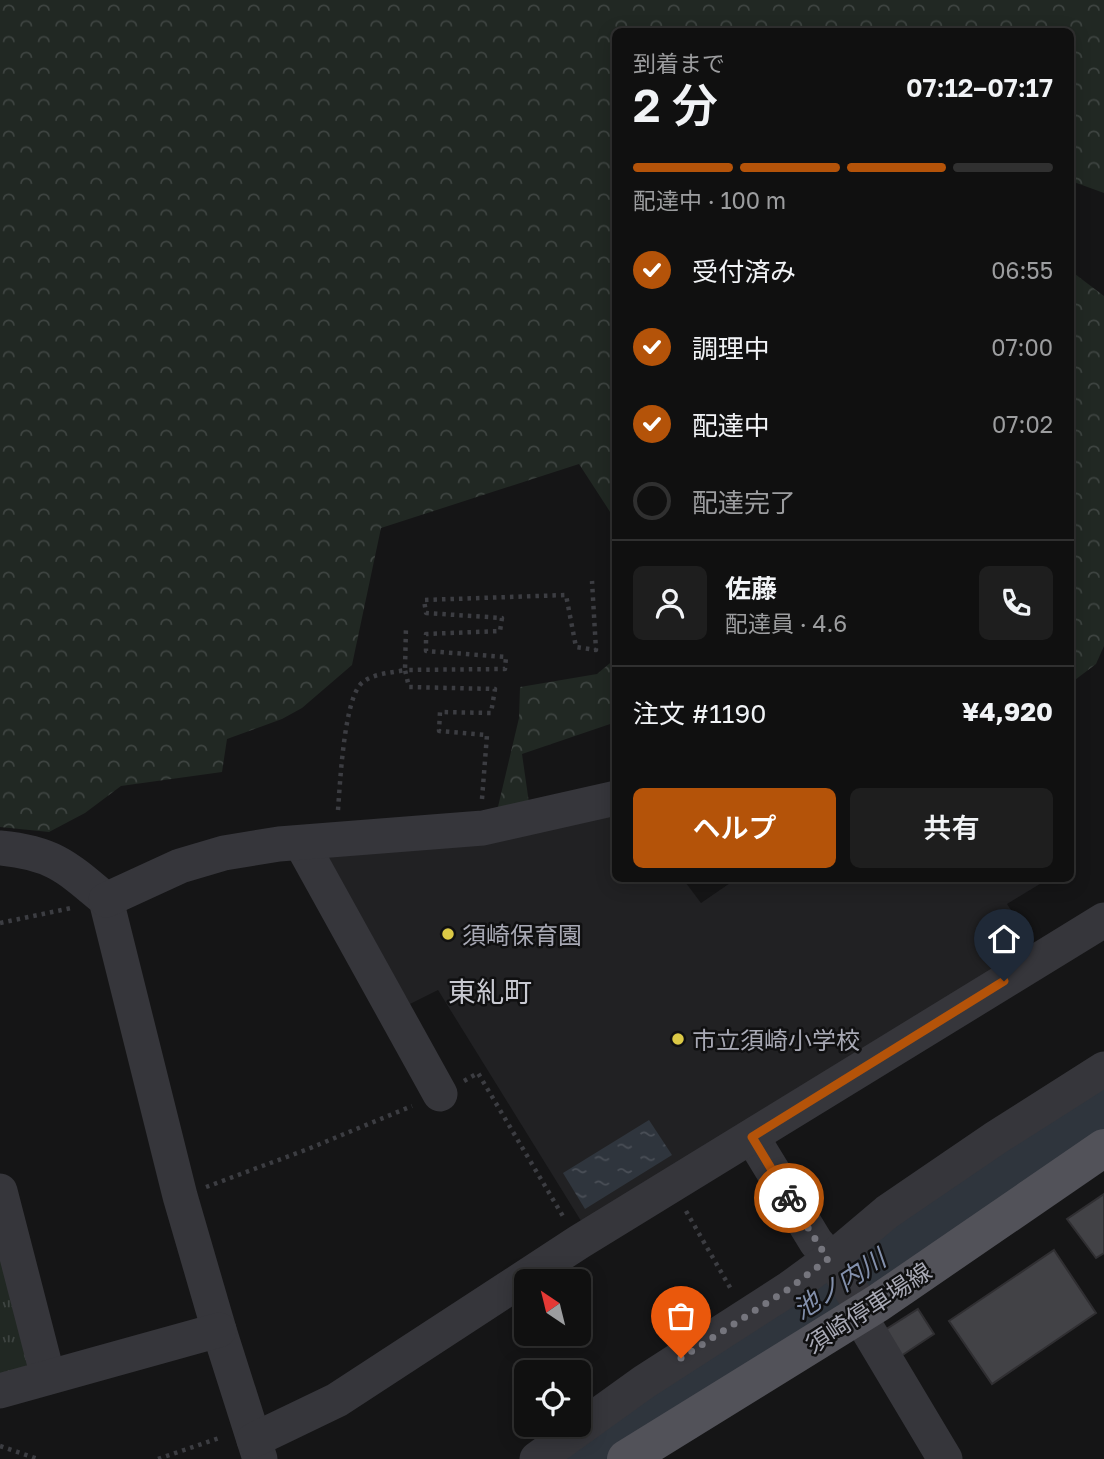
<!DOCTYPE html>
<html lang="ja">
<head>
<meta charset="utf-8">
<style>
	:root { --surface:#101010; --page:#1e1e1e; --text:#f1f3f6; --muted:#9c9d9f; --line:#303030; --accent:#b45309 }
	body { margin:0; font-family:"Golos Text","Noto Sans JP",sans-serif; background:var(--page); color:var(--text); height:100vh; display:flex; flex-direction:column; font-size:26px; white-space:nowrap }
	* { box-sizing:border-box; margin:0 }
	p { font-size:23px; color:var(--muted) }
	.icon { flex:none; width:38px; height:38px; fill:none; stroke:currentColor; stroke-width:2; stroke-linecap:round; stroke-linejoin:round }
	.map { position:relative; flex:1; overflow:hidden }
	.details { position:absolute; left:612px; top:28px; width:462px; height:854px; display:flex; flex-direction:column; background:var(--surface); border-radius:10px; box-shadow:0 4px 18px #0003,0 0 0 2px var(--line) }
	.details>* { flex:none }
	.needle { width:46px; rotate:325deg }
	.tools { position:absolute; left:514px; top:1269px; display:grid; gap:14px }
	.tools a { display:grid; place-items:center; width:77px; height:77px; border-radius:10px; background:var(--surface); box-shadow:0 4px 18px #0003,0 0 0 2px var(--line); font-size:35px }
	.pin { position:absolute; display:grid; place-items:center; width:60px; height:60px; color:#fff; margin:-72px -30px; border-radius:50% 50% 50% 0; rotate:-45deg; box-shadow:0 0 7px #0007 }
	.pin .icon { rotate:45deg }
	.courier { position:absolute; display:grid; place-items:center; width:70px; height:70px; margin:-35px; border:5px solid #b45309; border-radius:50%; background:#fff; color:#222; box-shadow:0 2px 9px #0007 }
	.overview em { font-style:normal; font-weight:600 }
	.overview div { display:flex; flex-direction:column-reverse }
	.overview { display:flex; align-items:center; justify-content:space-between; height:119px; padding:0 21px }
	h1 { font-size:46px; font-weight:600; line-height:52px }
	.bar { display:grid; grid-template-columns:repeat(4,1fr); gap:10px 7px; align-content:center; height:84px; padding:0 21px }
	.bar i { height:9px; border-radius:5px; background:var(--line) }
	.bar .active { background:var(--accent) }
	.bar p { grid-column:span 4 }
	.line { display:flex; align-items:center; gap:18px; padding:0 21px; border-top:2px solid var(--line) }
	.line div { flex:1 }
	.round { display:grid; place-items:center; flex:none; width:74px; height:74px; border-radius:10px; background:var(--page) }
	ol { padding:0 21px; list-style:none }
	li { display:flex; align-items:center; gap:21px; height:77px }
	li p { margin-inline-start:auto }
	li .icon { padding:7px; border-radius:50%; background:var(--accent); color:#fff; stroke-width:4 }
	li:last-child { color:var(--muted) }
	li i { width:38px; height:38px; border:4px solid var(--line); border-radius:50% }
	.button { display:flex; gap:14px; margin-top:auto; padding:14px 21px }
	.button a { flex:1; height:80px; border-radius:10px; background:var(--accent); color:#fff; font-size:28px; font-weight:600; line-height:80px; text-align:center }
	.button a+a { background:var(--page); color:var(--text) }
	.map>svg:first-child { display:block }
	.built { fill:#212123 }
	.forest { fill:url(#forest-crowns) }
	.park { fill:url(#park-tufts) }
	.water { fill:url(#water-ripples) }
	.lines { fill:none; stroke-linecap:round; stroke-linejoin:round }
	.river { stroke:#2f353d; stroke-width:46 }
	.building { fill:#424246; stroke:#302f32; stroke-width:2 }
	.path { stroke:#3c3d42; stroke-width:4.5; stroke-dasharray:3.5 5; stroke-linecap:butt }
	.minor { stroke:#36363b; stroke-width:35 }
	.major { stroke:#525259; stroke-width:38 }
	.done { stroke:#75757d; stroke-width:7; stroke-dasharray:0 12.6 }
	.route { stroke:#b45309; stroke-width:9 }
	.poi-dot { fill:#dcc946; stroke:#101011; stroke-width:2.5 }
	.labels { text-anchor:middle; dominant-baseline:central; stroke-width:5; stroke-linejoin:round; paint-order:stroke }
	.poi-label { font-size:24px; fill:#a8a9b5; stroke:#101011; text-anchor:start }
	.street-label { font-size:24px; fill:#a8a9b5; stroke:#101011 }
	.water-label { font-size:26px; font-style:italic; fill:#8390ac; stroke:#101011 }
	.quarter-label { font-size:28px; fill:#c8c9d1; stroke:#101011 }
</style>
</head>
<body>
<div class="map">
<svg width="1104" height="1459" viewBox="0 0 1104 1459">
	<defs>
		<pattern id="forest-crowns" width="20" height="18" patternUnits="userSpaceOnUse" patternTransform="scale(1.75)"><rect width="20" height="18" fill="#212823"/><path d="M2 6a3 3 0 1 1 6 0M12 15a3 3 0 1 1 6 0" fill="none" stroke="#3e4441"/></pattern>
		<pattern id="park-tufts" width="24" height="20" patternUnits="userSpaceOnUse" patternTransform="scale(1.75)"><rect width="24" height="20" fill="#212823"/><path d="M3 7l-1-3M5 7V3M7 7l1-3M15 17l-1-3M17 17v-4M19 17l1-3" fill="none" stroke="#3e4441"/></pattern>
		<pattern id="water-ripples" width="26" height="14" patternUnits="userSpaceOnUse" patternTransform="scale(1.75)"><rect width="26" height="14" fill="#2f353d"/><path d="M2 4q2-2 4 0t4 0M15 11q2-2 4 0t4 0" fill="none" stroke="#4a4f57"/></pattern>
	</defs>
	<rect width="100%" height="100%" fill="#151516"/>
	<!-- built -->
	<polygon class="built" points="616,804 616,878 683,879 701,903 736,879 1048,879 1007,904 1036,948 586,1229 438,990 410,1004 315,853"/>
	<!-- forest -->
	<g class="forest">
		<polygon points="0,0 1104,0 1104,193 1071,181 1071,32 616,32 616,521 579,464 381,528 352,665 302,708 282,719 227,739 222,772 121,786 85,813 49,832 0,827"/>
		<polygon points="1071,271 1104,296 1104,646 1096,664 1071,683"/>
		<polygon points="616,658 616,722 522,754 530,810 497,811 519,718 520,687 597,674"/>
	</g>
	<!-- park -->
	<g class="park">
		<polygon points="1104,1083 1104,1137 874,1285 858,1261 857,1256 860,1251"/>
		<polygon points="0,1247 33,1357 24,1369 0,1376"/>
		<polygon points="826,1276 842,1302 585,1459 549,1459"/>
	</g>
	<!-- water -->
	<polygon class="water" points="649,1120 672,1155 585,1209 563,1173"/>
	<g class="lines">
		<!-- river -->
		<polyline class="river" points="574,1459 772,1332 1104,1110"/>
	</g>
	<!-- building -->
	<g class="building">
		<polygon points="1104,1194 1104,1253 1096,1258 1067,1219"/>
		<polygon points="1054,1250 1096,1313 992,1384 949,1321"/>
		<polygon points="918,1309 934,1334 895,1360 877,1335"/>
	</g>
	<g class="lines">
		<!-- path -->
		<g class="path">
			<polyline points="482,799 487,735 439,731 440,712 491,713 495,689 409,687 405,670 505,669 506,657 426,651 426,634 500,631 502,618 426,613 424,600 566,595 576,647 596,650 592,581"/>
			<path d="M 338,810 C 340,785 344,695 363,682 C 374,673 392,673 405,670 L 406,626"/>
			<polyline points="0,923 71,908"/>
			<polyline points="464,1081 478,1073 564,1218"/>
			<polyline points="206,1187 308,1149 412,1106"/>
			<polyline points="686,1211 732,1291"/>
			<polyline points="0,1446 38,1459"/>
			<polyline points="158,1459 222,1437"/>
		</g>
		<!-- minor -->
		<g class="minor">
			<polyline points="301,843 440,1094"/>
			<path d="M 0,848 C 53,853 67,867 106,900 L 180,1196 L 219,1330 L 260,1459"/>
			<polyline points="106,900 180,866 224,853 279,844 483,828 616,798"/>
			<polyline points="752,1137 816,1242 836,1265 864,1311"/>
			<polyline points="0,1191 48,1377"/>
			<polyline points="859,1315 945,1459"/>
			<polyline points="0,1391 219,1330"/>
			<polyline points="254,1440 337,1400 579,1242 1104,920"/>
			<polyline points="537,1459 644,1382 790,1288 842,1250 887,1212 997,1137 1104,1069"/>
		</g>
		<!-- major -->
		<polyline class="major" points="626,1459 878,1303 1104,1148"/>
	</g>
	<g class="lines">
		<!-- done -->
		<polyline class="done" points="681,1358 790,1288 828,1259 789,1198"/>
		<!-- route -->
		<polyline class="route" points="789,1198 752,1137 1004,981"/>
	</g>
	<!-- markers -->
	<g class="poi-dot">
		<circle cx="448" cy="934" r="7"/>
		<circle cx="678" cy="1039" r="7"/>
	</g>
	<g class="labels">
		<!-- poi labels -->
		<g class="poi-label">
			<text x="462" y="934">須崎保育園</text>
			<text x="692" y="1039">市立須崎小学校</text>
		</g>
		<!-- street labels -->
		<g class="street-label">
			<text transform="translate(868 1307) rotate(-33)">須崎停車場線</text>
		</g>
		<!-- water labels -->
		<g class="water-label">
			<text transform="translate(839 1284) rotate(-33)">池ノ内川</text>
		</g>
		<!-- quarter labels -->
		<g class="quarter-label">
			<text x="490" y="991">東糺町</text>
		</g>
	</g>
</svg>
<div class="tools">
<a><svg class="needle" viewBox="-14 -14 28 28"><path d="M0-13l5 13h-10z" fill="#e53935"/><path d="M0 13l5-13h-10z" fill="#9c9d9f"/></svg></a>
<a><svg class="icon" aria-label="locate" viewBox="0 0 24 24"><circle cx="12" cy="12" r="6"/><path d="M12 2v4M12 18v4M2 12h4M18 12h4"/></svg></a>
</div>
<div class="pin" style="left:681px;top:1358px;background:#ea580c"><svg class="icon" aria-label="bag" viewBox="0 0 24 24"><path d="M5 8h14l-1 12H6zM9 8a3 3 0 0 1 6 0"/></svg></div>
<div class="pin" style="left:1004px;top:981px;background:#1f2937"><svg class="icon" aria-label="home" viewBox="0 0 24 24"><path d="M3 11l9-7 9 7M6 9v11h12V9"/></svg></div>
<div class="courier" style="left:789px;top:1198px"><svg class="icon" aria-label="bike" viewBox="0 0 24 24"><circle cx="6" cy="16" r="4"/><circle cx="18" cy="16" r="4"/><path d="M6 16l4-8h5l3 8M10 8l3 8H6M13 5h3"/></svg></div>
<section class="details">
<div class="overview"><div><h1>2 分</h1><p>到着まで</p></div><em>07:12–07:17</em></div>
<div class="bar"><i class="active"></i><i class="active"></i><i class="active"></i><i></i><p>配達中 · 100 m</p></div>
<ol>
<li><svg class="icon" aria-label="check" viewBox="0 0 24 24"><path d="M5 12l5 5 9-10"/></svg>受付済み<p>06:55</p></li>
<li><svg class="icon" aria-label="check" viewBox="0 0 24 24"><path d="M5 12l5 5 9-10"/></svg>調理中<p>07:00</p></li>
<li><svg class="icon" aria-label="check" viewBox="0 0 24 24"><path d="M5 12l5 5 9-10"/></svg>配達中<p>07:02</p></li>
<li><i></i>配達完了</li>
</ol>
<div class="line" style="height:126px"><a class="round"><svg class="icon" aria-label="person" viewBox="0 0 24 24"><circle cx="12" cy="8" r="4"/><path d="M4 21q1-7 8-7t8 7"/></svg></a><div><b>佐藤</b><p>配達員 · 4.6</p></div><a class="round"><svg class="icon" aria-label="phone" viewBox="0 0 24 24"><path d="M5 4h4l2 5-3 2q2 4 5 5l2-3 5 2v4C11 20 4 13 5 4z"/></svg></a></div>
<div class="line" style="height:91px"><div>注文 #1190</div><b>¥4,920</b></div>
<div class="button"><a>ヘルプ</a><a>共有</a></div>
</section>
</div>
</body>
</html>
